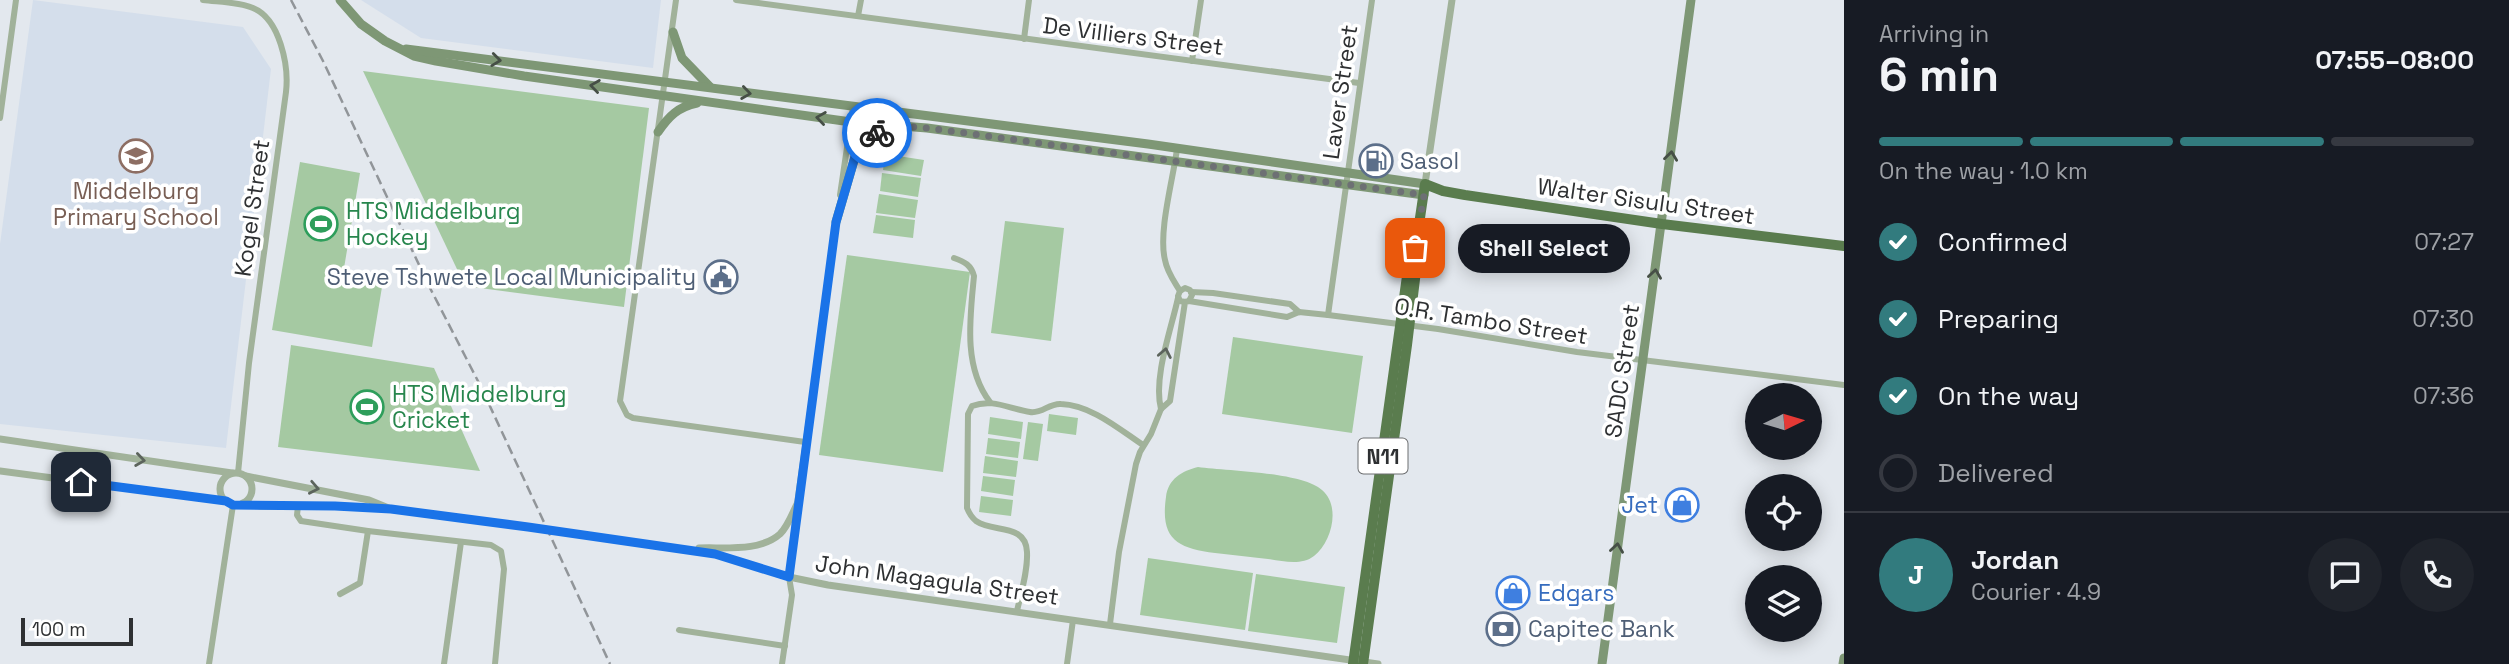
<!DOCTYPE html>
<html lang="en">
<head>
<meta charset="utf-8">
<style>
	:root { --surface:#171b24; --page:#20242c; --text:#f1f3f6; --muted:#9ea1a6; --line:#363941; --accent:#327b7e }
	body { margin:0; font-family:"Space Grotesk",sans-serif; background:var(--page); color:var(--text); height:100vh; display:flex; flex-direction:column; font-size:26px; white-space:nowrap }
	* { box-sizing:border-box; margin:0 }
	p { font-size:23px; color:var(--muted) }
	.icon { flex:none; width:38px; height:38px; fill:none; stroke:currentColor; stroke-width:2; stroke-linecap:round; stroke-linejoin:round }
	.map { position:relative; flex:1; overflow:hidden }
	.drawer { display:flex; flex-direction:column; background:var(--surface); width:665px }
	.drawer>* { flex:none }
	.needle { width:46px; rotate:85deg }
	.fabs { position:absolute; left:1745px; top:383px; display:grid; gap:14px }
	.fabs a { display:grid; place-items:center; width:77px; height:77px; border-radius:50%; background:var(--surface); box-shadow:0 4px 18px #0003; font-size:35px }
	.scale { position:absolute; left:21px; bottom:18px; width:112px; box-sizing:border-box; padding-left:7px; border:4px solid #2e3032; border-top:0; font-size:19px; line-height:24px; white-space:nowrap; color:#2e3032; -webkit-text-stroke:5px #fff; paint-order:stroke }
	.pin { position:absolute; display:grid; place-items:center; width:60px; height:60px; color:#fff; margin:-30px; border-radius:14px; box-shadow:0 4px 10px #0006 }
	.courier { position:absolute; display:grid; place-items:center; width:70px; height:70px; margin:-35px; border:5px solid #1a73e8; border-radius:50%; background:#fff; color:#222; box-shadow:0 2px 9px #0007 }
	.bubble { position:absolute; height:49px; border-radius:24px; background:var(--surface); box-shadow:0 4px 18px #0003; font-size:23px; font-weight:800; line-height:49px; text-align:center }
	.headline em { font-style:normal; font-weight:800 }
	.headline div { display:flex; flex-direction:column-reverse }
	.headline { display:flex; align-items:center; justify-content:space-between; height:119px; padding:0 35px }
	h1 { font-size:46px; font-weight:800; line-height:52px }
	.bar { display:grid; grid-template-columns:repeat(4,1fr); gap:10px 7px; align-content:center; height:84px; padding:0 35px }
	.bar i { height:9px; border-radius:5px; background:var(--line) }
	.bar .on { background:var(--accent) }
	.bar p { grid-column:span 4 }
	.line { display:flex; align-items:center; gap:18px; padding:0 35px; border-top:2px solid var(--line) }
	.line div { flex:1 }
	.round { display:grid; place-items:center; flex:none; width:74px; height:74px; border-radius:37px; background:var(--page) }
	ol { padding:0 35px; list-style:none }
	li { display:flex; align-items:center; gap:21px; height:77px }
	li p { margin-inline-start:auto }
	li .icon { padding:7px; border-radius:50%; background:var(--accent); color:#fff; stroke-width:4 }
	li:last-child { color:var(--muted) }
	li i { width:38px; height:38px; border:4px solid var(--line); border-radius:50% }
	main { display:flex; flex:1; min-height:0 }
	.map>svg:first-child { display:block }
	.built { fill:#d4deeb }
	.green { fill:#a5c9a2 }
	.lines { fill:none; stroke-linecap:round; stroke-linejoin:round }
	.minor { stroke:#a1b29a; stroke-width:6 }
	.tertiary { stroke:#a1b29a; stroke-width:7 }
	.secondary { stroke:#7e9775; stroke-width:9 }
	.trunk { stroke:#5a7c4e; stroke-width:10 }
	.rail { stroke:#919599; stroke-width:2.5; stroke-dasharray:10 5; stroke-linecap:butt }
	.tertiary-bridge { stroke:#a1b29a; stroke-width:7 }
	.oneway { stroke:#464f46 }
	.oneway2 { stroke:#5c645c }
	.done { stroke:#6d7074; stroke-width:7; stroke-dasharray:0 12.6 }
	.route { stroke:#1a73e8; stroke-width:9 }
	.labels { text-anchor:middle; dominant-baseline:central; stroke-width:7; stroke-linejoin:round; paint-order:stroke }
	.shield { fill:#fff; stroke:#6d6e70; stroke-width:2 }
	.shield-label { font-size:21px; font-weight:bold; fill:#2e3032 }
	.street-label { font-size:23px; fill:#2e3032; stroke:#fff }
	.service-label { font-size:23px; fill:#4e5e75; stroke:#fff; text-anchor:start }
	.education-label { font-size:23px; fill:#785e54; stroke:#fff }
	.leisure-label { font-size:23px; fill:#27864d; stroke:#fff; text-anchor:start }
	.shop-label { font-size:23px; fill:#366cbe; stroke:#fff; text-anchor:end }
</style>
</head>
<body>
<main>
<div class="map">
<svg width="1844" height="664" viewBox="0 0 1844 664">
	<rect width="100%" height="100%" fill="#e3e8ee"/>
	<!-- built -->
	<g class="built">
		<polygon points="33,0 243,27 271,69 226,448 0,424 0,244"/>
		<polygon points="361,0 661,0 653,68 421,38"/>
	</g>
	<!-- green -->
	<g class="green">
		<polygon points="363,71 649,108 624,307 465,286"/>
		<polygon points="885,154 924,160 921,176 883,170"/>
		<polygon points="300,162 360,173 343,274 383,281 372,347 272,330"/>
		<polygon points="882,173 921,178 918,197 880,191"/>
		<polygon points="879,194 918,200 915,218 876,213"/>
		<polygon points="876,215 915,220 913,238 873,233"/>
		<polygon points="1005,221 1064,228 1051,341 991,333"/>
		<polygon points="847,255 970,272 943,472 819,455"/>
		<polygon points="1233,337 1363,356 1352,433 1222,414"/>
		<polygon points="291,345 434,368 480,471 278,447"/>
		<polygon points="1049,414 1078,418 1076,435 1047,431"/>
		<polygon points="990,417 1023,422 1021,439 988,434"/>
		<polygon points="1028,422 1043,424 1038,461 1023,459"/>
		<polygon points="988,438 1020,442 1018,458 986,454"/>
		<polygon points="985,456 1018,461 1016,477 983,473"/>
		<path d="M 1198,467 C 1227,471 1302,472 1322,490 C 1341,506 1332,542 1314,556 C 1301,566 1283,561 1268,559 C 1250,557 1233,555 1215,553 C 1177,548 1160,539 1166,497 C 1168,479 1182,471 1198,467 Z"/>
		<polygon points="983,476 1015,480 1013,496 981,491"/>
		<polygon points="981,496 1013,500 1011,516 979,512"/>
		<polygon points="1148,558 1253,573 1245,630 1140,615"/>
		<polygon points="1256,574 1345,587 1337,643 1248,631"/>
	</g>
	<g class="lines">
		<!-- minor -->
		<g class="minor">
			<path d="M 203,0 C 219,2 239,2 253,8 C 280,19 289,66 286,92 L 249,363 L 238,473"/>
			<polyline points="676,0 620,401 627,415 633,418 805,442"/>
			<polyline points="736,0 1359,83"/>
			<polyline points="858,16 861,0"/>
			<polyline points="1024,39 1029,0"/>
			<polyline points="1192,61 1201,0"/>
			<polyline points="0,118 16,0"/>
			<path d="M 1177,149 C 1173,180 1158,232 1165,260 C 1167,272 1174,281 1180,291"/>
			<polyline points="840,195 853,107"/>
			<path d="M 954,258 C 965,262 971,265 974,276 C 970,318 963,367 990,402"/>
			<polyline points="1191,292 1213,293 1290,304 1299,312"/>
			<polyline points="1189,301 1287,317 1299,312 1328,315 1438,329 1577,352 1844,385"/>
			<polyline points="1328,315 1372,0"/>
			<path d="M 1161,409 C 1153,378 1171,330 1178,298"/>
			<polyline points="298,506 297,515 301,521 368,531 491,545 501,551 504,569 495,664"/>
			<polyline points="340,594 360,583 368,531"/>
			<path d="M 1017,611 C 1021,593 1028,571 1027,552 C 1026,523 993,533 976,521 C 971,517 969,513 967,508 L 968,414 L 972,406 C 993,398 1009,409 1030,412 C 1042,414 1049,403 1061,404 C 1091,405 1119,429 1143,445"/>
			<polyline points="1110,624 1119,552 1136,464 1140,452 1151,434 1161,409 1170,401 1185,302 1189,301 1192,295 1190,290 1185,288 1180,291 1178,296 1180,301 1185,302"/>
			<polyline points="679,630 785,646"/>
			<polyline points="209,664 233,505"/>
			<polyline points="444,664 461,542"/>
			<polyline points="782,664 792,595 789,577 797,504 837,220"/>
			<polyline points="1067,664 1073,620"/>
		</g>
		<!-- tertiary -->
		<g class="tertiary">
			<polyline points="1425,184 1452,0"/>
			<polyline points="0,439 232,473"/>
			<polyline points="0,471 226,501"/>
			<circle cx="236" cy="489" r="16"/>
			<polyline points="246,476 369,500 391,509 529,527"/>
			<polyline points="243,503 261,506 335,506 387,509"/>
			<polyline points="570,533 715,554 789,577 828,585 1378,664"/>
			<path d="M 699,548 C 725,547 760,552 780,534 C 788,526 792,514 797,504"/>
		</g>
		<!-- secondary -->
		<g class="secondary">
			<polyline points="340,0 361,24 385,41 414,56 436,61 524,76 851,122 927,128 1424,195"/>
			<polyline points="673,32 682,58 710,87"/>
			<polyline points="406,49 1148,144 1425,184"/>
			<path d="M 658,132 C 669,116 678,107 697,103"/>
			<path d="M 836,222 L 857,150 C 866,135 878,132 894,128"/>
			<polyline points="1602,664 1691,0"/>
			<polyline points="1843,664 1844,658"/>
		</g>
		<!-- trunk -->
		<g class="trunk">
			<polyline points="1353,664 1408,269 1417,238 1425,184 1443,191 1465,195 1662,224 1844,246"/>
			<polyline points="1363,664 1407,345 1416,271 1415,256"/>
		</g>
		<!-- rail -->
		<polyline class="rail" points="291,0 323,61 429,286 481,387 610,664"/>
		<!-- tertiary-bridge -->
		<polyline class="tertiary-bridge" points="529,527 570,533"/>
	</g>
	<!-- one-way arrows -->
	<defs><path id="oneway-chevron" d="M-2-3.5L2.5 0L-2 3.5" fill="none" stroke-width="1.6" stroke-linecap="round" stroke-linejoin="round" transform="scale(1.75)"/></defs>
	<g class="oneway">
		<use href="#oneway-chevron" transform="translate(496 60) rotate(7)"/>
		<use href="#oneway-chevron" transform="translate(595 86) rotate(-172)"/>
		<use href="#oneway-chevron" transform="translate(746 93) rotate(8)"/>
		<use href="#oneway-chevron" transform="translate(821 118) rotate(-172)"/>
		<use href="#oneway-chevron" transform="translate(1671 156) rotate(-83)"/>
		<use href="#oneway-chevron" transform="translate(1655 274) rotate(-82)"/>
		<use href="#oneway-chevron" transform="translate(1617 548) rotate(-82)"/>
	</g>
	<g class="oneway2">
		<use href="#oneway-chevron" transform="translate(1165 353) rotate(-79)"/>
		<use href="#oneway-chevron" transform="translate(140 460) rotate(8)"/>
		<use href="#oneway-chevron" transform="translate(314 488) rotate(11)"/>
	</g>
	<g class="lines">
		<!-- done -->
		<polyline class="done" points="877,133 899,126 928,128 1424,195 1415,248"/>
		<!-- route -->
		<polyline class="route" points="81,482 226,501 233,505 335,506 391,509 528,527 715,554 789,577 836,222 857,150 866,138 877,133"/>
	</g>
	<!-- icons -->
	<defs>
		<symbol id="school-ring" viewBox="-11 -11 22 22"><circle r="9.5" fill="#fff" stroke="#8d6e63" stroke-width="1.5"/><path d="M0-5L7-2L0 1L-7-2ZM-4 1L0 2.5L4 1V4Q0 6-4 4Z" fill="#8d6e63"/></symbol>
		<symbol id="fuel-ring" viewBox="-11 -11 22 22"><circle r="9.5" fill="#fff" stroke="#5c6f8a" stroke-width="1.5"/><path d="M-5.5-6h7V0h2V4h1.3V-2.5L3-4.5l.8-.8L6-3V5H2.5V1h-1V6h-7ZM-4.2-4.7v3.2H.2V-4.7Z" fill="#5c6f8a"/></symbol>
		<symbol id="stadium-ring" viewBox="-11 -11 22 22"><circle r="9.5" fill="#fff" stroke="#2e9e5b" stroke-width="1.5"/><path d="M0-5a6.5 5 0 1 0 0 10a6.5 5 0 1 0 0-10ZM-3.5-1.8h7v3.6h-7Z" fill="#2e9e5b"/></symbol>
		<symbol id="civic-ring" viewBox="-11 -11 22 22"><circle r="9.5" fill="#fff" stroke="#5c6f8a" stroke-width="1.5"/><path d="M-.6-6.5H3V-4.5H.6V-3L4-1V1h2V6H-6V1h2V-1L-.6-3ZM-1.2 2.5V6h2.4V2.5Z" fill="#5c6f8a"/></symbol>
		<symbol id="shop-ring" viewBox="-11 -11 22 22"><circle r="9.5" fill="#fff" stroke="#3f7fe0" stroke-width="1.5"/><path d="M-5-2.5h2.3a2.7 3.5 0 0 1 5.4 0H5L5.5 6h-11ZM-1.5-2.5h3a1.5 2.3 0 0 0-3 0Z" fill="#3f7fe0"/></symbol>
		<symbol id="bank-ring" viewBox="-11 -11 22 22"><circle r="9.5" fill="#fff" stroke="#5c6f8a" stroke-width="1.5"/><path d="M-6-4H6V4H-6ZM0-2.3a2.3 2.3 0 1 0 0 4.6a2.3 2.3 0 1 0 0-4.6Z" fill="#5c6f8a"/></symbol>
	</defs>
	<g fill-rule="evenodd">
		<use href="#school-ring" x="117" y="137" width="38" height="38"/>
		<use href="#fuel-ring" x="1357" y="142" width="38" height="38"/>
		<use href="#stadium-ring" x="302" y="205" width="38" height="38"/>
		<use href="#civic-ring" x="702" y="258" width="38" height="38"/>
		<use href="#stadium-ring" x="348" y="388" width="38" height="38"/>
		<use href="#shop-ring" x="1663" y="486" width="38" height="38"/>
		<use href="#shop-ring" x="1494" y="574" width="38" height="38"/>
		<use href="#bank-ring" x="1484" y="610" width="38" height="38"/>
	</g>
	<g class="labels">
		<!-- shield labels -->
		<rect class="shield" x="1358.5" y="438.5" width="49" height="35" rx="5"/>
		<g class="shield-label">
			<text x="1383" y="456">N11</text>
		</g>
		<!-- street labels -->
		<g class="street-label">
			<text transform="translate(1133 36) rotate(7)">De Villiers Street</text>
			<text transform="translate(1340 92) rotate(-82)">Laver Street</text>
			<text transform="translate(1646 201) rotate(8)">Walter Sisulu Street</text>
			<text transform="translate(252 208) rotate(-82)">Kogel Street</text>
			<text transform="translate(1491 321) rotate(9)">O.R. Tambo Street</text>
			<text transform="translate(1622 371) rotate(-82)">SADC Street</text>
			<text transform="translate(937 580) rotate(8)">John Magagula Street</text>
		</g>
		<!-- service labels -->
		<g class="service-label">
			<text x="1400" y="161">Sasol</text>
			<text x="696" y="277" text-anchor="end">Steve Tshwete Local Municipality</text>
			<text x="1528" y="629">Capitec Bank</text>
		</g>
		<!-- education labels -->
		<g class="education-label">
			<text x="136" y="191">Middelburg<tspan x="136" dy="26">Primary School</tspan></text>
		</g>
		<!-- leisure labels -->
		<g class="leisure-label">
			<text x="346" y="211">HTS Middelburg<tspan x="346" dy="26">Hockey</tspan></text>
			<text x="392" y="394">HTS Middelburg<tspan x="392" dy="26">Cricket</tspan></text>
		</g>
		<!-- shop labels -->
		<g class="shop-label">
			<text x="1658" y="505">Jet</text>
			<text x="1538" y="593" text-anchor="start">Edgars</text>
		</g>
	</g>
</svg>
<div class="fabs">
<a><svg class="needle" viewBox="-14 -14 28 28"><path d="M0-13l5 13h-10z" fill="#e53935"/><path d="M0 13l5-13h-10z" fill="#9ea1a6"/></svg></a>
<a><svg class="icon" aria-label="locate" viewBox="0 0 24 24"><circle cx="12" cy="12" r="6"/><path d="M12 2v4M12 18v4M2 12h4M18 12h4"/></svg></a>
<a><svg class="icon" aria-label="layers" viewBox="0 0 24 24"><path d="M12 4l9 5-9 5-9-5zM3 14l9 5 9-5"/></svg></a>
</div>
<div class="scale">100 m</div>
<div class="pin" style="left:1415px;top:248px;background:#ea580c"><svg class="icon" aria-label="bag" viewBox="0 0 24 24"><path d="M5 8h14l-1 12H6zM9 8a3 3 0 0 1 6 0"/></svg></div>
<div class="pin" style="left:81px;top:482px;background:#1f2937"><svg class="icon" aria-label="home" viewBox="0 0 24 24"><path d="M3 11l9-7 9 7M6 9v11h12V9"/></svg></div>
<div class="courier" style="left:877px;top:133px"><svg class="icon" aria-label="bike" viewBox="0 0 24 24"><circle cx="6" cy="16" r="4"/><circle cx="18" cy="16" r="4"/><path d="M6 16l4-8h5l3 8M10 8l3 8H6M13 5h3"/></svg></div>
<div class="bubble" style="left:1458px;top:224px;width:172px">Shell Select</div>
</div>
<section class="drawer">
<div class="headline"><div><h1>6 min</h1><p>Arriving in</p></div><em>07:55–08:00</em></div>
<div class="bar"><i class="on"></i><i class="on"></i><i class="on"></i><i></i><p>On the way · 1.0 km</p></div>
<ol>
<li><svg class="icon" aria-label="check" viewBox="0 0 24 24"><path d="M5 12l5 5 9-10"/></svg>Confirmed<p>07:27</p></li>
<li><svg class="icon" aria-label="check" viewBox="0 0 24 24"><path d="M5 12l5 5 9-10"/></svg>Preparing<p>07:30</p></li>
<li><svg class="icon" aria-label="check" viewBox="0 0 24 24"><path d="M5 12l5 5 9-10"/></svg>On the way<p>07:36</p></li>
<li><i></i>Delivered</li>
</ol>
<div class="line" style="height:126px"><b class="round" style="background:var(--accent);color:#fff">J</b><div><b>Jordan</b><p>Courier · 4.9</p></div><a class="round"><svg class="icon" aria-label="chat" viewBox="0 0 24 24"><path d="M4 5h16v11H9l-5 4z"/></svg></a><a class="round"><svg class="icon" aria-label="phone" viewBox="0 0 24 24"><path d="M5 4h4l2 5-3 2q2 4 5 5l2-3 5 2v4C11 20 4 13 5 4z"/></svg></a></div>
</section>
</main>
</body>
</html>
